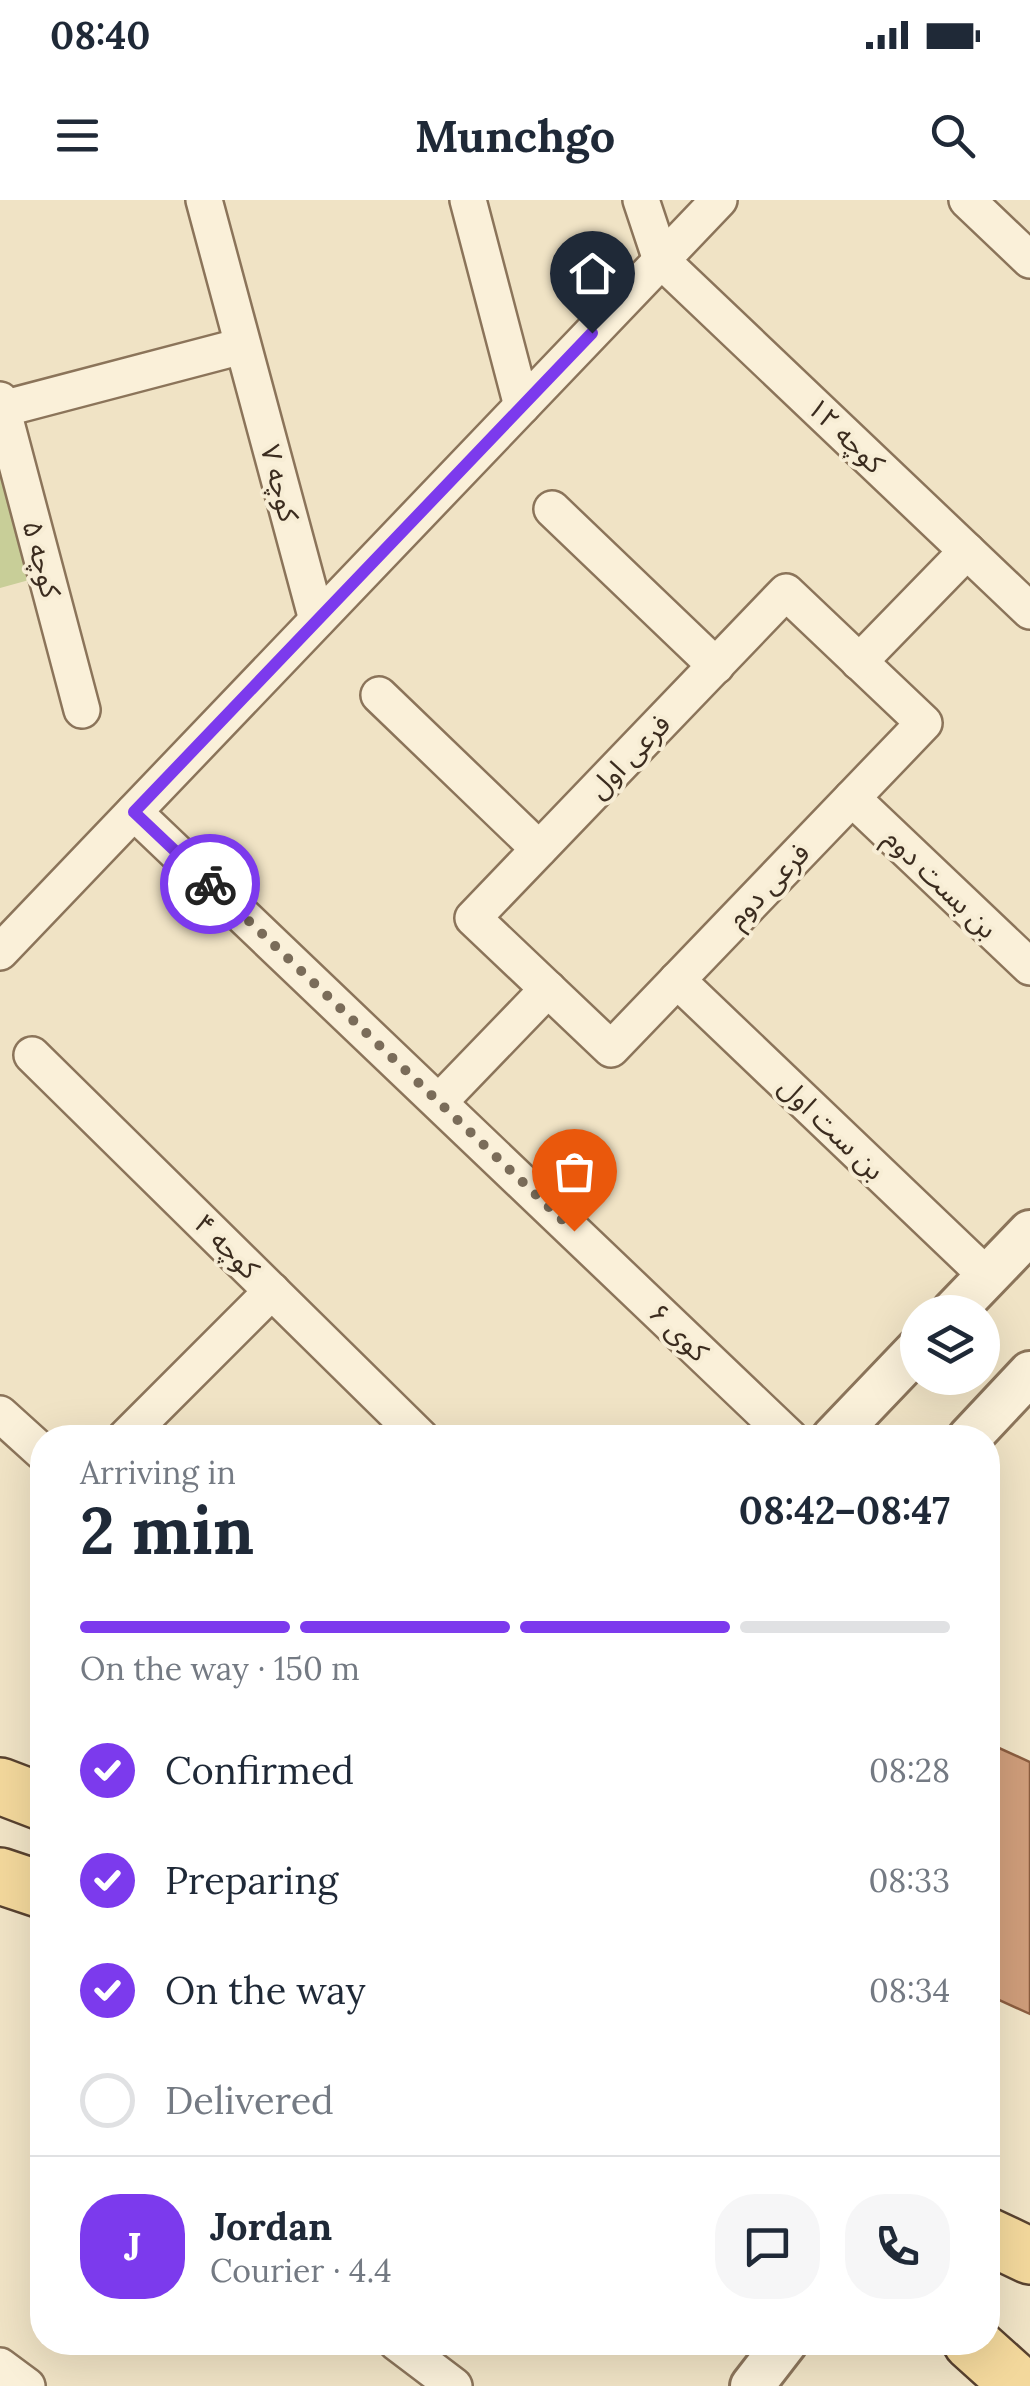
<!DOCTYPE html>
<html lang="en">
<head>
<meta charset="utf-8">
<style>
	:root { --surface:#fff; --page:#f6f6f7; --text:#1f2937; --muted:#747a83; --line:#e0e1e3; --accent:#7c3aed }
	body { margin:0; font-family:Lora,"Noto Sans Arabic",serif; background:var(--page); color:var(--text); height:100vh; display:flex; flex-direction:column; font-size:38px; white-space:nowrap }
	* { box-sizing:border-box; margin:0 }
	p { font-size:32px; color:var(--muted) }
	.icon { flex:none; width:55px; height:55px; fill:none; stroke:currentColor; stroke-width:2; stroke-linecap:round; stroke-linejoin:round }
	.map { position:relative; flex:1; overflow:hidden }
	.side { position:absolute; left:30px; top:1225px; width:970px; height:930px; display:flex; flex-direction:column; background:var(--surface); border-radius:40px; box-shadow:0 10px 40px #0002 }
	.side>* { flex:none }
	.fabs { position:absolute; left:900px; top:1095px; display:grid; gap:20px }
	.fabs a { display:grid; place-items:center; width:100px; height:100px; border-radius:50%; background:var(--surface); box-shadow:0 10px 40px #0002; font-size:50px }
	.pin { position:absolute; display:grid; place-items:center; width:85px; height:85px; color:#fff; margin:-102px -42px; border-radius:50% 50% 50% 0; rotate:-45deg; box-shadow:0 0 10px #0007 }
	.pin .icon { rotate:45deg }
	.courier { position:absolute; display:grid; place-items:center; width:100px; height:100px; margin:-50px; border:8px solid #7c3aed; border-radius:50%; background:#fff; color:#222; box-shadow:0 2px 12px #0007 }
	.head em { font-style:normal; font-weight:800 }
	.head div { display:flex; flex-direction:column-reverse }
	.head { display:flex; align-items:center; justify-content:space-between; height:170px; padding:0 50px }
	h1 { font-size:65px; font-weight:800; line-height:75px }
	.bar { display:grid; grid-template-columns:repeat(4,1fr); gap:15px 10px; align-content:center; height:120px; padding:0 50px }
	.bar i { height:12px; border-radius:8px; background:var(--line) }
	.bar .active { background:var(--accent) }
	.bar p { grid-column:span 4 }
	.line { display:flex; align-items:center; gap:25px; padding:0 50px; border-top:2px solid var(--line) }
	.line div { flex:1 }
	.round { display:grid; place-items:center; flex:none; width:105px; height:105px; border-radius:40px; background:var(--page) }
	ol { padding:0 50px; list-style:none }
	li { display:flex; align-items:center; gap:30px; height:110px }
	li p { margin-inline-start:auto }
	li .icon { padding:10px; border-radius:50%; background:var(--accent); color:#fff; stroke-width:4 }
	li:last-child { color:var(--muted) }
	li i { width:55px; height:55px; border:5px solid var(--line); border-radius:50% }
	.status { display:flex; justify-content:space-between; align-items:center; height:70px; padding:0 50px; background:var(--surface); direction:ltr }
	.status svg { height:28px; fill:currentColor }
	header { display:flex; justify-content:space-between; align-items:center; height:130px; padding:0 50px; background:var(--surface); font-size:45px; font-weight:800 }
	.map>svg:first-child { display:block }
	.green { fill:#c8ce98 }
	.building { fill:#cf9d7a; stroke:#8b5d3f; stroke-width:2.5 }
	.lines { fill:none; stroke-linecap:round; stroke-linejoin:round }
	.minor-casing { stroke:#8b745a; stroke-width:40 }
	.tertiary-casing { stroke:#8b745a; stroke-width:48 }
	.primary-casing { stroke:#59422f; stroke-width:60 }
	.minor { stroke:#faf0d9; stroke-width:35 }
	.tertiary { stroke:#faf0d9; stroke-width:42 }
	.primary { stroke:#f3d89c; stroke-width:55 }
	.done { stroke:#7a6c59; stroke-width:10; stroke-dasharray:0 18 }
	.route { stroke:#7c3aed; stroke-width:12 }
	.labels { text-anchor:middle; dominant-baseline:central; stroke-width:8; stroke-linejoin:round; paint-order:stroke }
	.street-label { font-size:28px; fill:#3b2c1f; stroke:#f7edd5 }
</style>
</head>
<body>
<div class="status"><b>08:40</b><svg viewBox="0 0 49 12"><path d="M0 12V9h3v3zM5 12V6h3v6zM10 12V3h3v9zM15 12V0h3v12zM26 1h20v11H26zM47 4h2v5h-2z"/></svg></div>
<header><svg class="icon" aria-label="menu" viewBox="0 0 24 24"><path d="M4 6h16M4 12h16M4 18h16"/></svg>Munchgo<svg class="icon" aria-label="search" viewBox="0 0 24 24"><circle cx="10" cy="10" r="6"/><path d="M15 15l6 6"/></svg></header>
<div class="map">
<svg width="1030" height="2186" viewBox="0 0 1030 2186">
	<rect width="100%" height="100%" fill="#f0e3c5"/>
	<!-- green -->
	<polygon class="green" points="0,276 29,380 0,388"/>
	<!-- building -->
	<polygon class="building" points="988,1543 1030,1562 1030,1814 988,1795"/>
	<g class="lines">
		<defs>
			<g id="minor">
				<polyline points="204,0 317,420"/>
				<polyline points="468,0 522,206"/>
				<polyline points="641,0 661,60 1030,411"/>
				<polyline points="967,0 1030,60"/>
				<polyline points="0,200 82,510"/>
				<polyline points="2,209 242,146"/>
				<polyline points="552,309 716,466"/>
				<polygon points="786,392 924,523 611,849 473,718"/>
				<polyline points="859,462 967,351"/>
				<polyline points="379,495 539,649"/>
				<polyline points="852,598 1030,767"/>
				<polyline points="134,612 790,1238"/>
				<polyline points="0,752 719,0"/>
				<polyline points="677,780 987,1076"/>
				<polyline points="32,855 421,1238"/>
				<polyline points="439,902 548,789"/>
				<polyline points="0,1214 42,1252"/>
				<polyline points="125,1238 272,1091"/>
				<polyline points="396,2142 454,2186"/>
				<polyline points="0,2166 27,2186"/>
			</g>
			<g id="tertiary">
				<polyline points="953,1112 1030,1032"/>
				<polyline points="833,1238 918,1149"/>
				<polyline points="969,1238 1030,1173"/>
				<polyline points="752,2186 786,2142"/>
			</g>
			<g id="primary">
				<polyline points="0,1586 42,1602"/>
				<polyline points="0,1676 42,1690"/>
				<polyline points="988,2036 1030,2056"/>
				<polyline points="971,2142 1020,2186"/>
			</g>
		</defs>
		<!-- minor casing -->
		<use href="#minor" class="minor-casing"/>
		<!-- tertiary casing -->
		<use href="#tertiary" class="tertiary-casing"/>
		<!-- primary casing -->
		<use href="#primary" class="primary-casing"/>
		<!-- minor -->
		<use href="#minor" class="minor"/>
		<!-- tertiary -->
		<use href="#tertiary" class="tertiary"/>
		<!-- primary -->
		<use href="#primary" class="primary"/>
	</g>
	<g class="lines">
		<!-- done -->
		<polyline class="done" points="210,684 574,1031"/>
		<!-- route -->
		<polyline class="route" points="210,684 134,612 592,133"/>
	</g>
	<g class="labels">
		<!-- street labels -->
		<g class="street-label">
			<text transform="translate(846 235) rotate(44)">کوچه ۱۲</text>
			<text transform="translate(280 283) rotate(75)">کوچه ۷</text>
			<text transform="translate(42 359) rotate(75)">کوچه ۵</text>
			<text transform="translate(629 556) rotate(-46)">فرعی اول</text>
			<text transform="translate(941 683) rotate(44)">بن بست دوم</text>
			<text transform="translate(768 685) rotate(-46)">فرعی دوم</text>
			<text transform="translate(832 928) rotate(44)">بن ست اول</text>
			<text transform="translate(227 1046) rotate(45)">کوچه ۴</text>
			<text transform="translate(679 1132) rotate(44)">کوی ۶</text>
		</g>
	</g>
</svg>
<div class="fabs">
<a><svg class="icon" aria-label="layers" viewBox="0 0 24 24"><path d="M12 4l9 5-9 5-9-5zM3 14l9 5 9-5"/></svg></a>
</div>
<div class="pin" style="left:574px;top:1031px;background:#ea580c"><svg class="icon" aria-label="bag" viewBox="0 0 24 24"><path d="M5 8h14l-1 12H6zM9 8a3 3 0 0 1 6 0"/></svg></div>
<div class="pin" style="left:592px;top:133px;background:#1f2937"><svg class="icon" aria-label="home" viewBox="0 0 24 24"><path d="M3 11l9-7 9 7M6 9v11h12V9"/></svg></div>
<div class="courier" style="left:210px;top:684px"><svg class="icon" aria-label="bike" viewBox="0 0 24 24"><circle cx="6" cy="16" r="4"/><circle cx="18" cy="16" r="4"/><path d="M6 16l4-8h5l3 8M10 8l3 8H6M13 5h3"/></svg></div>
<section class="side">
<div class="head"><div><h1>2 min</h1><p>Arriving in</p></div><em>08:42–08:47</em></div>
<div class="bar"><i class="active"></i><i class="active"></i><i class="active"></i><i></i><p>On the way · 150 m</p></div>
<ol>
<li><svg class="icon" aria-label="check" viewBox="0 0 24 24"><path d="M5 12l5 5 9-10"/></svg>Confirmed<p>08:28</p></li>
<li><svg class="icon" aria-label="check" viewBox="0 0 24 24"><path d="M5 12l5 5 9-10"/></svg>Preparing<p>08:33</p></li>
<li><svg class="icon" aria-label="check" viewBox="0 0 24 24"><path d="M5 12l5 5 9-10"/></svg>On the way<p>08:34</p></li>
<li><i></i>Delivered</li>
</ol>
<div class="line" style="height:180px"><b class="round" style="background:var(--accent);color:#fff">J</b><div><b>Jordan</b><p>Courier · 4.4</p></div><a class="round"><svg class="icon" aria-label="chat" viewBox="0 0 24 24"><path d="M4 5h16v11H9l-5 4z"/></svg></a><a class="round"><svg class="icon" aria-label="phone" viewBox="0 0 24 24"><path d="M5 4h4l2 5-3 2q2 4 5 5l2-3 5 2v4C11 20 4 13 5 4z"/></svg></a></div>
</section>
</div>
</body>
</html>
